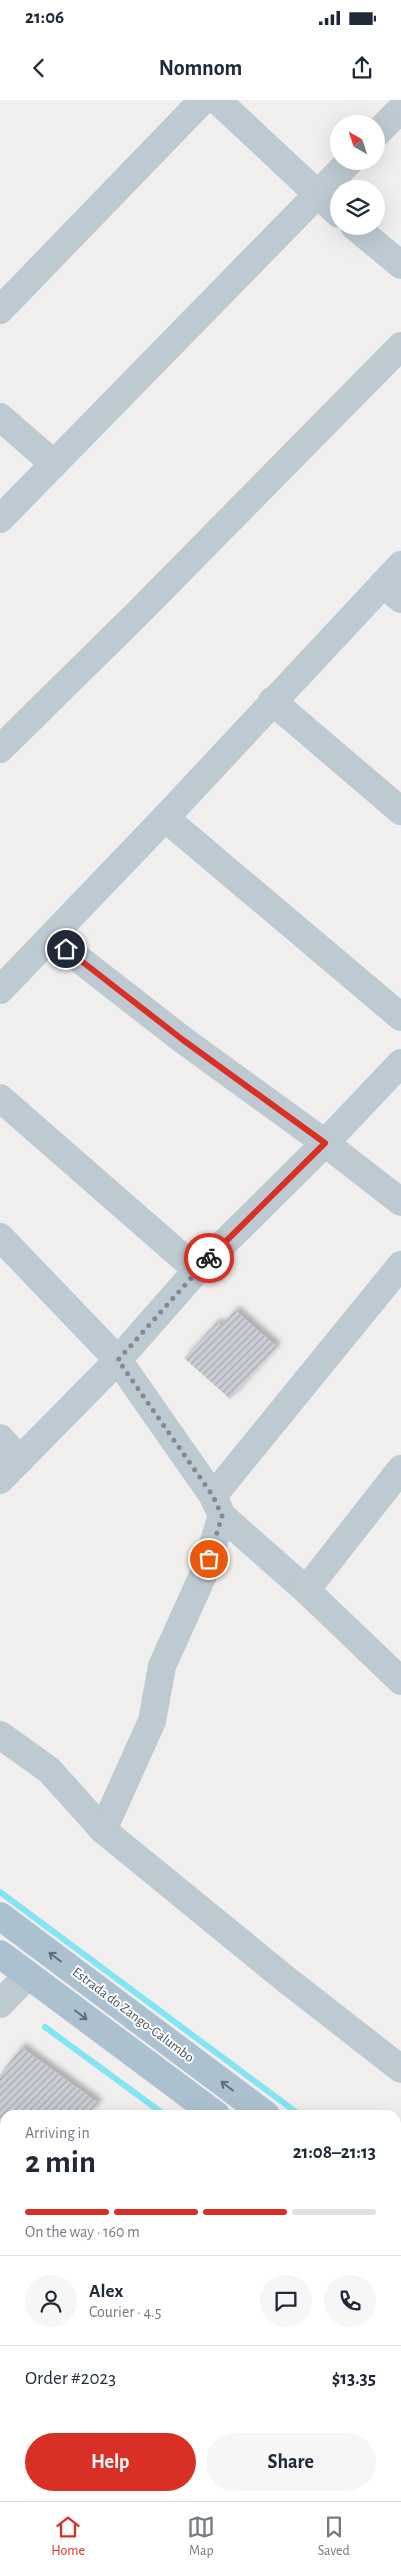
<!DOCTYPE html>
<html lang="en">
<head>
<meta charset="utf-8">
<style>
	:root { --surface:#fff; --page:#f6f6f7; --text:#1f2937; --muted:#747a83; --line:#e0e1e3; --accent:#d93025 }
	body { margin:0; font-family:"Alegreya Sans",sans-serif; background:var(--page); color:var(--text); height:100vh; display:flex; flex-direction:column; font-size:19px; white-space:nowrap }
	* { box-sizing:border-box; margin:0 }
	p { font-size:16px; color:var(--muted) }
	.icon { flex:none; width:28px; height:28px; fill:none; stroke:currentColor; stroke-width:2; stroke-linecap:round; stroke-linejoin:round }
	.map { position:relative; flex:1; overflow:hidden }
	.drawer { position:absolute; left:0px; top:2010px; width:401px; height:391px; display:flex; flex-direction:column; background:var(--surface); border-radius:15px 15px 0 0; box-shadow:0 5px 20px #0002 }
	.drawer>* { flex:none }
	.needle { width:32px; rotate:321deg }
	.fabs { position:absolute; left:330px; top:15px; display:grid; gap:10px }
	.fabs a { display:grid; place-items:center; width:55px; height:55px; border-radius:50%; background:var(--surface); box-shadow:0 5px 20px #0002; font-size:25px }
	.pin { position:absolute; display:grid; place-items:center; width:42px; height:42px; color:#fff; margin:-21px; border:2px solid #fff; border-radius:50%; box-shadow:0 1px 5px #0007 }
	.courier { position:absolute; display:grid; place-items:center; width:50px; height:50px; margin:-25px; border:4px solid #d93025; border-radius:50%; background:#fff; color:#222; box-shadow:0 1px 6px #0007 }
	.overview em { font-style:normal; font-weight:700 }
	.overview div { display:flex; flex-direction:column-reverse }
	.overview { display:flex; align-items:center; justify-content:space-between; height:85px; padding:0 25px }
	h1 { font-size:32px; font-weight:700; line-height:38px }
	.bar { display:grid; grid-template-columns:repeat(4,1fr); gap:8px 5px; align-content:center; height:60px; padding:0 25px }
	.bar i { height:6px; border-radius:4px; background:var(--line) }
	.bar .active { background:var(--accent) }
	.bar p { grid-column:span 4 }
	.line { display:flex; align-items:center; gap:12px; padding:0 25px; border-top:1px solid var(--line) }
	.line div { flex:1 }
	.round { display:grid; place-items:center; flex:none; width:52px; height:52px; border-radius:26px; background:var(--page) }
	.primary-button { display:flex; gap:10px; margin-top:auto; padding:10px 25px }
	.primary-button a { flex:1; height:58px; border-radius:30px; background:var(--accent); color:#fff; font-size:20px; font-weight:700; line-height:58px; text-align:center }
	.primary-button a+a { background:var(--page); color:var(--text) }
	.status { display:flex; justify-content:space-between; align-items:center; height:35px; padding:0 25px; background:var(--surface); direction:ltr }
	.status svg { height:14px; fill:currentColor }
	header { display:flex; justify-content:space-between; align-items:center; height:65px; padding:0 25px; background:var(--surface); font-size:22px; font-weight:700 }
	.menu { display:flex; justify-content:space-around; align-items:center; height:70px; border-top:1px solid var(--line); background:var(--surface); font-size:14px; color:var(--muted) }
	.menu a { display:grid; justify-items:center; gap:2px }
	.menu .active { color:var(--accent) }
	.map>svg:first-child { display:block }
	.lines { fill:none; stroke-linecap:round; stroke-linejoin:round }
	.stream { stroke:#84e4f2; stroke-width:6 }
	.building { fill:url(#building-hatch); filter:url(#shadow) }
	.minor { stroke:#becad2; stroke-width:28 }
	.major { stroke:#acc1cf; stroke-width:28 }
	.oneway { stroke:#5f6f7a }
	.done { stroke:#818a90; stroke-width:5; stroke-dasharray:0 9 }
	.route { stroke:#d93025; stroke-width:6 }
	.labels { text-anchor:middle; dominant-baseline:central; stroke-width:4; stroke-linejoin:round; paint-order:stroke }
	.street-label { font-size:14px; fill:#45545d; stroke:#fff }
</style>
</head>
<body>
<div class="status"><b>21:06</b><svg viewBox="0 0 49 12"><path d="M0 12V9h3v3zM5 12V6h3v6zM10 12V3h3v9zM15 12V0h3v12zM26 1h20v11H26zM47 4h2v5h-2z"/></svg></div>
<header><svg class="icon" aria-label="back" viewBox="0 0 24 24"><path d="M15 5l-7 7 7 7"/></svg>Nomnom<svg class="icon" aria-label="share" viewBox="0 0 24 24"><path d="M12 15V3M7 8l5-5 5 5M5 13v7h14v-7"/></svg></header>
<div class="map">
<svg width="401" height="2401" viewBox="0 0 401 2401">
	<defs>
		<pattern id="building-hatch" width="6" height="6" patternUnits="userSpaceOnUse" patternTransform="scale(1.25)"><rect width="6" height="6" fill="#caced4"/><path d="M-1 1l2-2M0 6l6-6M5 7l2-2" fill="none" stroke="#a6aaaf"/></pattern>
		<filter id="shadow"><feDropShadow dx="4.5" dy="-4.5" stdDeviation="2.5" flood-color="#0004"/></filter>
	</defs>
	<rect width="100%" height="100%" fill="#f1eeee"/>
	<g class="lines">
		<!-- stream -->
		<g class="stream">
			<polyline points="0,1792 300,2015"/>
			<polyline points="45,1927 165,2015"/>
			<polyline points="396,2087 401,2090"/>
			<polyline points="396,2184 401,2188"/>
		</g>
	</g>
	<!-- building -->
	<g class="building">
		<polygon points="235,1210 277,1247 230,1299 184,1258 217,1222 221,1226"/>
		<polygon points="21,1947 98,2003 89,2015 5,2015 5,2041 0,2037 0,1975"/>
		<polygon points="5,2123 5,2190 0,2187 0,2130"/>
		<polygon points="401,2330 401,2356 396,2352 396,2336"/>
		<polygon points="396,2385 401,2389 401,2401 297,2401 301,2396 396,2396"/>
	</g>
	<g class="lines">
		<!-- minor -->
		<g class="minor">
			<polyline points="217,0 339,114"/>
			<polyline points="376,34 401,9"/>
			<polyline points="354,126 401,165"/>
			<polyline points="0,210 203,0"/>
			<polyline points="0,317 54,364"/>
			<polyline points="0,419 350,61"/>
			<polyline points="383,484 401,499"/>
			<polyline points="272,601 401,711"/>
			<polyline points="0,649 139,512 401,246"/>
			<polyline points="165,718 401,917"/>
			<polyline points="52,838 183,940 325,1043 401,1102"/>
			<polyline points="0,890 165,718 401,465"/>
			<polyline points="0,998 197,1170"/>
			<polyline points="0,1137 118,1260 213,1396 222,1416 306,1490 401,1581"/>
			<polyline points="0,1338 20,1360"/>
			<polyline points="0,1380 118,1260 197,1170 325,1043 401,963"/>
			<polyline points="213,1396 401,1165"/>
			<polyline points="306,1490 401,1369"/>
			<polyline points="0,1635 49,1670 103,1730 283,1877 401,1969"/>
			<polyline points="103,1730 152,1621 162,1566 204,1473 222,1416"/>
			<polyline points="0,1904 28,1875"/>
		</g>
		<!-- major -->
		<g class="major">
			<polyline points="0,1816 266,2015"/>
			<polyline points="0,1854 216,2015"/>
			<polyline points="396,2113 401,2116"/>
			<polyline points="396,2150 401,2154"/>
		</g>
	</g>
	<!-- one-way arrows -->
	<defs><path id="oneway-shaft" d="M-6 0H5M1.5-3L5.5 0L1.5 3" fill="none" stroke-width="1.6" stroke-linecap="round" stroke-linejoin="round" transform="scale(1.25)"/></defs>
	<g class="oneway">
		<use href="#oneway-shaft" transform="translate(55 1857) rotate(-143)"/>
		<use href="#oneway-shaft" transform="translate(81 1915) rotate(37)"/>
		<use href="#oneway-shaft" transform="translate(227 1986) rotate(-143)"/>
	</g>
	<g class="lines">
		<!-- done -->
		<polyline class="done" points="209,1459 222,1416 213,1396 118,1260 209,1158"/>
		<!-- route -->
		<polyline class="route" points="66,849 183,940 325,1043 209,1158"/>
	</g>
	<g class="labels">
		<!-- street labels -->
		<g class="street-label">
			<text transform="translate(133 1915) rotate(37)">Estrada do Zango-Calumbo</text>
		</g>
	</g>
</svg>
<div class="fabs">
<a><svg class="needle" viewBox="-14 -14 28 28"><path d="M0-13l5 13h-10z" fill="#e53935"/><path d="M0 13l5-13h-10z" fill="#747a83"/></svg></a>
<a><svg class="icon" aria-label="layers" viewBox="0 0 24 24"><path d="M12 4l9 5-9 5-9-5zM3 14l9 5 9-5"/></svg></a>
</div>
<div class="pin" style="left:209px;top:1459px;background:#ea580c"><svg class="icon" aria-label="bag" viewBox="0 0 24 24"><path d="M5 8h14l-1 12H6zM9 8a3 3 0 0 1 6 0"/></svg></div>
<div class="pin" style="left:66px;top:849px;background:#1f2937"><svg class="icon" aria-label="home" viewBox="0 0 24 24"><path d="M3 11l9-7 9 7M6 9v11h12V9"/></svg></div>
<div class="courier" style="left:209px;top:1158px"><svg class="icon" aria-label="bike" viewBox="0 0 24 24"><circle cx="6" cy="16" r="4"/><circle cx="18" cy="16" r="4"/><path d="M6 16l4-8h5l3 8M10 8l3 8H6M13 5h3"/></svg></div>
<section class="drawer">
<div class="overview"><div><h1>2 min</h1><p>Arriving in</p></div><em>21:08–21:13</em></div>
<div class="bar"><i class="active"></i><i class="active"></i><i class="active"></i><i></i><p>On the way · 160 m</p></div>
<div class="line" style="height:90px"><a class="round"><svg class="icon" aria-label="person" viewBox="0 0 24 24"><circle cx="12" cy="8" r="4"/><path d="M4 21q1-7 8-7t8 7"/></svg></a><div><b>Alex</b><p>Courier · 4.5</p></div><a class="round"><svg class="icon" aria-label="chat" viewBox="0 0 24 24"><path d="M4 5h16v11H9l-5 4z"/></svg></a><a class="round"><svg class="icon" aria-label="phone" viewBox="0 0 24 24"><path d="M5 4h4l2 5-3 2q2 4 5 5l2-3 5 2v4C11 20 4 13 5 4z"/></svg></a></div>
<div class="line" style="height:65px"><div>Order #2023</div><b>$13.35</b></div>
<div class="primary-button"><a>Help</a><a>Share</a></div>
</section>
</div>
<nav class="menu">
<a class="active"><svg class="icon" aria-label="home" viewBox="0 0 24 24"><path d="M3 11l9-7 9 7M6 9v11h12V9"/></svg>Home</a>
<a><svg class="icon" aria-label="map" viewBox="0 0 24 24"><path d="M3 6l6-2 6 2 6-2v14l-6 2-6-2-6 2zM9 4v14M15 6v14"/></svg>Map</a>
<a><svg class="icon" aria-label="saved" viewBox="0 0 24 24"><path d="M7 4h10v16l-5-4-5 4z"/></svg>Saved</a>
</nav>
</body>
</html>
